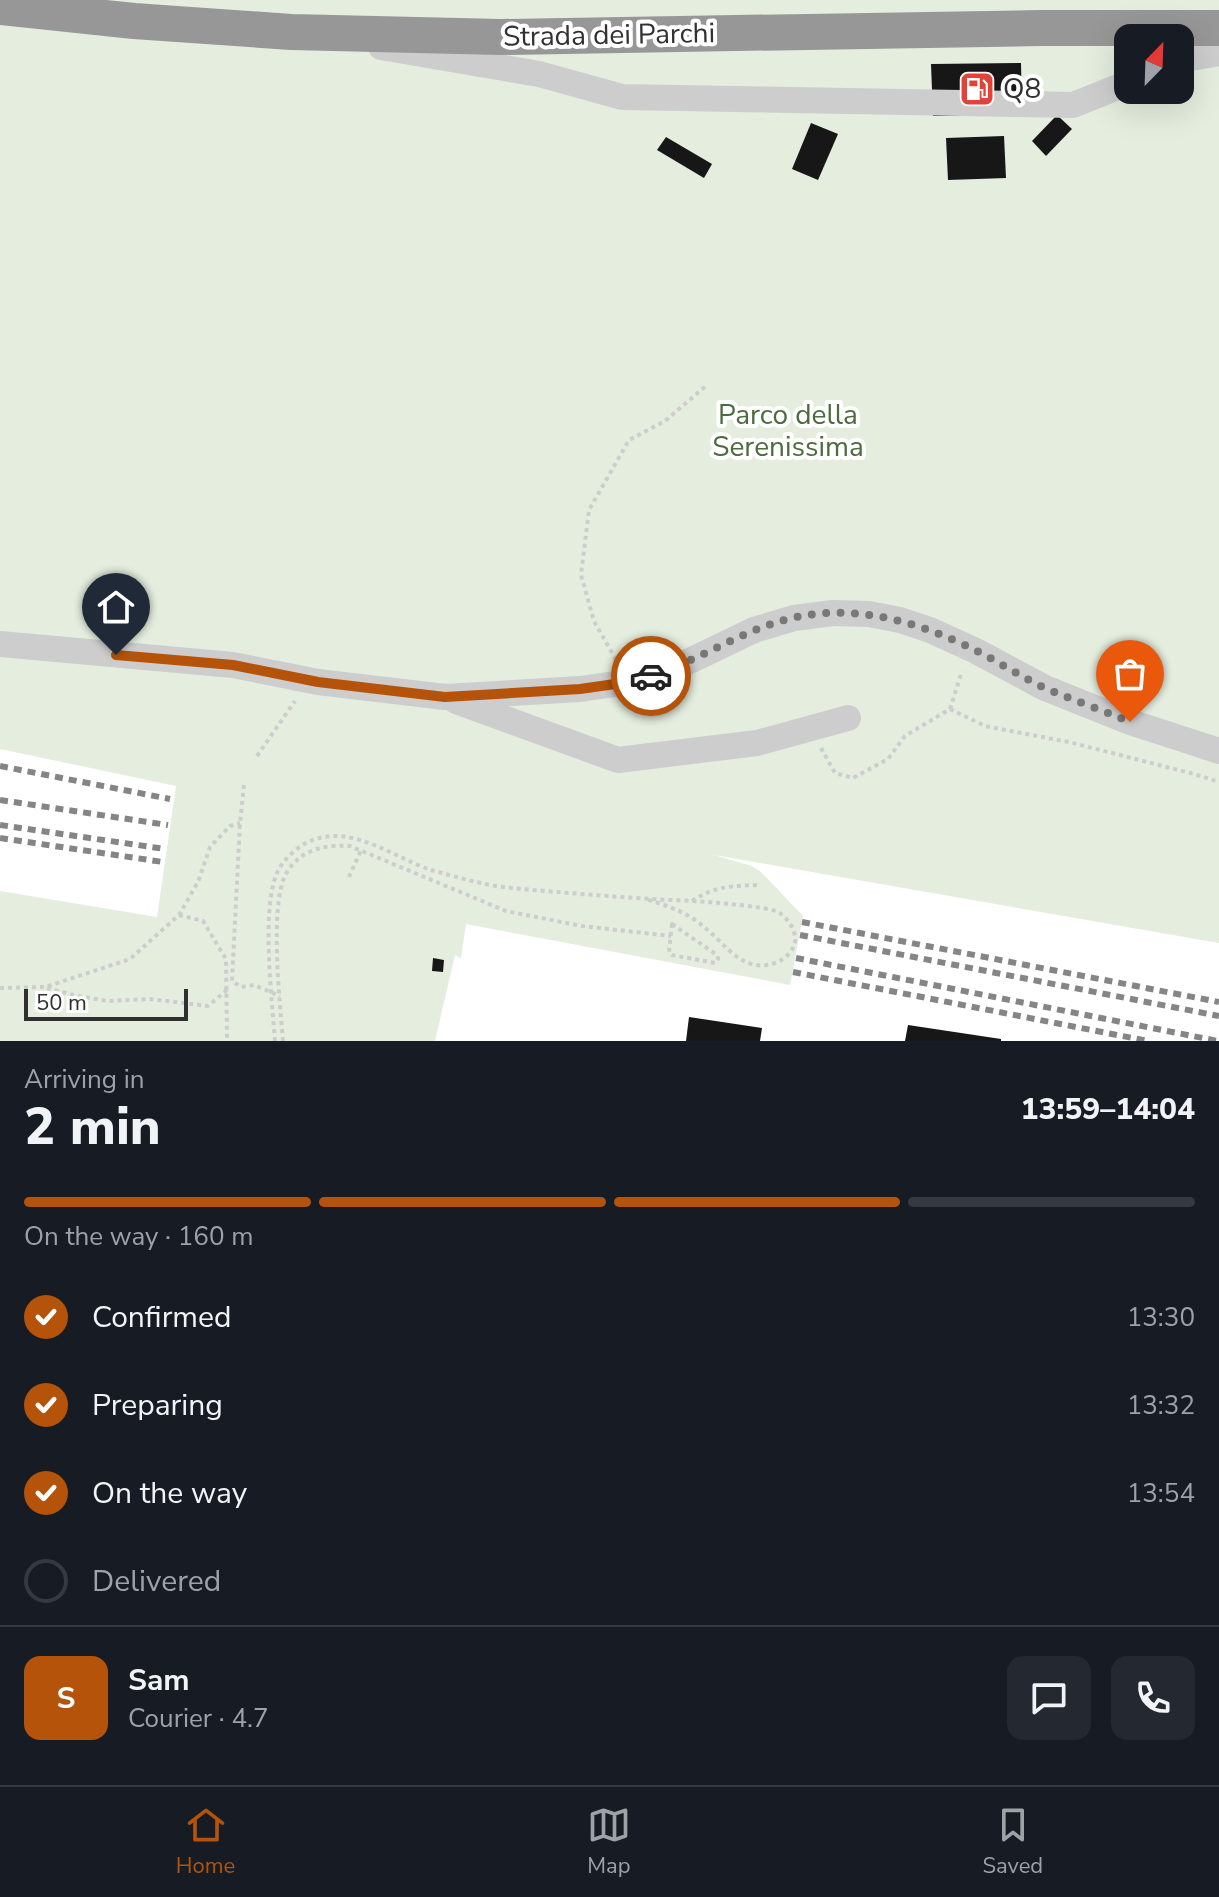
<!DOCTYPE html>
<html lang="en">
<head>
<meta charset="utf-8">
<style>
	:root { --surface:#171b24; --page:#242831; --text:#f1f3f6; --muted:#9ea1a6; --line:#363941; --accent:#b45309 }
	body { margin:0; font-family:"Nunito Sans",sans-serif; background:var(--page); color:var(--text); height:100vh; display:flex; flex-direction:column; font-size:30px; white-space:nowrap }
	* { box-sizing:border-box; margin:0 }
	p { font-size:26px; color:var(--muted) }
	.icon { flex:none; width:44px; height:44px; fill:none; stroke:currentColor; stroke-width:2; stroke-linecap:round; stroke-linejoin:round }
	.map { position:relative; height:1041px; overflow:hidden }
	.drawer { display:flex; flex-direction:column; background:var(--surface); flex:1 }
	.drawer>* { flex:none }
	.needle { width:52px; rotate:23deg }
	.buttons { position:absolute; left:1114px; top:24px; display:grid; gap:16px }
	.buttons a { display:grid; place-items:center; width:80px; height:80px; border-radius:16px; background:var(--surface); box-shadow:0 8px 32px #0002; font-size:40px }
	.scale { position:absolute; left:24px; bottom:20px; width:164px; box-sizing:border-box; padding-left:8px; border:4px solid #303030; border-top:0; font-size:22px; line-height:28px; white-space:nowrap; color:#303030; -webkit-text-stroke:6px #fff; paint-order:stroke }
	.pin { position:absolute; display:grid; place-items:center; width:68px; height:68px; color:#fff; margin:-82px -34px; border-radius:50% 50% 50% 0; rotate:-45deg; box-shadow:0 0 8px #0007 }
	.pin .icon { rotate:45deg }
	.courier { position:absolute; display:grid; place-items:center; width:80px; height:80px; margin:-40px; border:6px solid #b45309; border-radius:50%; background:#fff; color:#222; box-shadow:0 2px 10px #0007 }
	.head em { font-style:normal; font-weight:800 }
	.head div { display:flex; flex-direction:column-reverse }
	.head { display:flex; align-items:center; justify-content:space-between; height:136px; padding:0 24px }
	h1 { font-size:52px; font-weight:800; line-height:60px }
	.bar { display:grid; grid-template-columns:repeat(4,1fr); gap:12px 8px; align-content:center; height:96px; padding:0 24px }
	.bar i { height:10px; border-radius:6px; background:var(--line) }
	.bar .active { background:var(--accent) }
	.bar p { grid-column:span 4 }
	.line { display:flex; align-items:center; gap:20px; padding:0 24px; border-top:2px solid var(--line) }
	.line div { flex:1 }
	.round { display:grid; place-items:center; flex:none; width:84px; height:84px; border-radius:16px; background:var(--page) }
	ol { padding:0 24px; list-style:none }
	li { display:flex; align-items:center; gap:24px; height:88px }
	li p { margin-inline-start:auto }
	li .icon { padding:8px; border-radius:50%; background:var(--accent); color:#fff; stroke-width:4 }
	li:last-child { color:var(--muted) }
	li i { width:44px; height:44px; border:4px solid var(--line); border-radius:50% }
	.dock { display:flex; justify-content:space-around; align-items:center; height:112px; border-top:2px solid var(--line); background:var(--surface); font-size:22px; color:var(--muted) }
	.dock a { display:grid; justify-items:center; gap:4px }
	.dock .active { color:var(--accent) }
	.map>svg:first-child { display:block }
	.green { fill:#e4edde; fill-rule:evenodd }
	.building { fill:#171717 }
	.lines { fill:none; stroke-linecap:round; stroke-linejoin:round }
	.path { stroke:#cdcdcd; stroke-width:4; stroke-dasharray:4 4; stroke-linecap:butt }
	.minor { stroke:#cdcdcd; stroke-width:26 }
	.highway { stroke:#979797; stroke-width:36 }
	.rail { stroke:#858585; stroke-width:6; stroke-dasharray:8 6; stroke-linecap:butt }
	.done { stroke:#787878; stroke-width:8; stroke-dasharray:0 14.4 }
	.route { stroke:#b45309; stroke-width:10 }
	.labels { text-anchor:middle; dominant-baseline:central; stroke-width:8; stroke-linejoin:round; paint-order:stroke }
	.street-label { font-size:28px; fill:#303030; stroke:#fff }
	.poi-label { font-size:28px; fill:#303030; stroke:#fff; text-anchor:start }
	.park-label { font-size:28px; fill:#4c6b3e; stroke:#fff }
</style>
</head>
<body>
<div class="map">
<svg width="1219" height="1041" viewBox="0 0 1219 1041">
	<rect width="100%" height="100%" fill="#fff"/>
	<!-- green -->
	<path class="green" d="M 0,0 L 1219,0 L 1219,943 L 714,855 L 752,866 L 761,872 L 803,916 L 790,985 L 466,924 L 461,958 L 455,955 L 435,1041 L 0,1041 L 0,891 L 157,917 L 176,786 L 0,749 ZM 1128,38 L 1180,38 L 1180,90 L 1128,90 Z"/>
	<!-- building -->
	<g class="building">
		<polygon points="1021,63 1022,115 933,116 931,64"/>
		<polygon points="1057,115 1072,129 1046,156 1032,141"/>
		<polygon points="811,123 838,134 818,180 792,169"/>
		<polygon points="1004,136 1006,178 948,180 946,138"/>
		<polygon points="666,137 712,164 704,178 657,150"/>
		<polygon points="433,958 444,960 443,972 432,971"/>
		<polygon points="689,1017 762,1028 760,1041 686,1041"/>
		<polygon points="908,1025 1001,1039 1001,1041 905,1041"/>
	</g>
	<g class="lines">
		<!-- path -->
		<g class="path">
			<polyline points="616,660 594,621 581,575 589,510 629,440 665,421 707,385"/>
			<polyline points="950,709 985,726 1069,742 1194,774 1219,782"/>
			<polyline points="821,748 835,773 853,778 888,759 905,736 950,709 962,671"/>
			<polyline points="257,756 295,701"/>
			<polyline points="244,785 240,823 232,981 241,987 254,985 280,996"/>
			<polyline points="349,877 361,850"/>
			<path d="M 692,901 C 715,886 731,886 758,885"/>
			<polyline points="179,915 203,921 226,959 227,1041"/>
			<polygon points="672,924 717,955 718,959 715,963 672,955 669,952"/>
			<polyline points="0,988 45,987 130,959 179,915 198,882 210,847 230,826 240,823"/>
			<polyline points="47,988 77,996 108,1001 150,999 208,1006 227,990"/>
			<path d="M 275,1041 C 272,1000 261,909 277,873 C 282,861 295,849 306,843 C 349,821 392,857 431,870 C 452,876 474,882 496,886 C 516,889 536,890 556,892 C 594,895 632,898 670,900 C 699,901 726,903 755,907 C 762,908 771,909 778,912 C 787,917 797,931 795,942 C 793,952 784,960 775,963 C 742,974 726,944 704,927 C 687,912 666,905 645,899"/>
			<path d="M 283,1041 C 280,1004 269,905 286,874 C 299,850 325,844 350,846 L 506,911 L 582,926 L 671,936"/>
		</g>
		<!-- minor -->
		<g class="minor">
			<polyline points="381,47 539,74 622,97 1073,105 1128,83"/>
			<polyline points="1180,62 1191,58 1219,53"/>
			<polyline points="0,644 233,665 318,682 445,697 580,689 629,682 675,668 754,630 794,618 833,613 869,614 900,620 930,630 976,651 1045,688 1130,722 1219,751"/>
			<polyline points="456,701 618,760 757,743 848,718"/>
		</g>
		<!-- highway -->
		<polyline class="highway" points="0,7 134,21 291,32 501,37 1041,28 1219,28"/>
		<!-- rail -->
		<g class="rail">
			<polyline points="0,766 170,799"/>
			<polyline points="0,800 168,825"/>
			<polyline points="0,825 165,849"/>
			<polyline points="0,838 163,862"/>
			<polyline points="802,922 1219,1002"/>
			<polyline points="800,935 1219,1016"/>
			<polyline points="796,958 1218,1041"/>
			<polyline points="793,972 1148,1041"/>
		</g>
	</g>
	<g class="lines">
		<!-- done -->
		<path class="done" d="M 651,676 C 700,660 742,630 792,618 C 855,603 919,622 975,650 C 999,662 1021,677 1045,688 C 1073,700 1102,710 1130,722"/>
		<!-- route -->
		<polyline class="route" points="116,655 233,665 318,682 445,697 580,689 629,682 651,676"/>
	</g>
	<!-- icons -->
	<defs>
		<symbol id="fuel-square" viewBox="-11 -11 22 22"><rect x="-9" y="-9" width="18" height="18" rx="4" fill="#e34336" stroke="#fff"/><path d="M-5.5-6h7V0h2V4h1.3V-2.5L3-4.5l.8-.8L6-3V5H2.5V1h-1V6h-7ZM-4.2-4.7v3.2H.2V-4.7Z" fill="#fff"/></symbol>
	</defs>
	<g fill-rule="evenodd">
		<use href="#fuel-square" x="957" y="69" width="40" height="40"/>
	</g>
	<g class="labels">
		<!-- street labels -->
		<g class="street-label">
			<text transform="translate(609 35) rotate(-1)">Strada dei Parchi</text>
		</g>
		<!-- poi labels -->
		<g class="poi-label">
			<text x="1003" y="89">Q8</text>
		</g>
		<!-- park labels -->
		<g class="park-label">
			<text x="788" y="415">Parco della<tspan x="788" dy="32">Serenissima</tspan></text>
		</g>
	</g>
</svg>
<div class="buttons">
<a><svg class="needle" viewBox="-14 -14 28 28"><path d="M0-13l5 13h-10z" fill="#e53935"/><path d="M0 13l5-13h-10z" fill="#9ea1a6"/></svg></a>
</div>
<div class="scale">50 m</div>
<div class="pin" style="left:1130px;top:722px;background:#ea580c"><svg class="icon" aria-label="bag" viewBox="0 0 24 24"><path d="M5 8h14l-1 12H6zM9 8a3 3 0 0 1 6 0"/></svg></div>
<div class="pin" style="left:116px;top:655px;background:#1f2937"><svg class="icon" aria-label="home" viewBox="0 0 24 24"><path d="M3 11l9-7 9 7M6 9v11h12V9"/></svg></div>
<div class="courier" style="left:651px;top:676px"><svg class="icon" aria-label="car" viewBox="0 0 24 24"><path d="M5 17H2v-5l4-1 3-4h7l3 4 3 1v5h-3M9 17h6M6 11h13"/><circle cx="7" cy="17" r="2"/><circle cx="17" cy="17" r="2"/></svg></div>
</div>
<section class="drawer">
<div class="head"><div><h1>2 min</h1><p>Arriving in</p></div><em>13:59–14:04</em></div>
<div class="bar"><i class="active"></i><i class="active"></i><i class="active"></i><i></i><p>On the way · 160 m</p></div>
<ol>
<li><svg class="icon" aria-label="check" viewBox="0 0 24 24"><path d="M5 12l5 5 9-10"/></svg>Confirmed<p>13:30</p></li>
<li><svg class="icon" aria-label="check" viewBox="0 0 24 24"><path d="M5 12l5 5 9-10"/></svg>Preparing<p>13:32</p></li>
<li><svg class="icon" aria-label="check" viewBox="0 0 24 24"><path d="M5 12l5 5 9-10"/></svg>On the way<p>13:54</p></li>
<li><i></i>Delivered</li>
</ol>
<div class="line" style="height:144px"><b class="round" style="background:var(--accent);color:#fff">S</b><div><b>Sam</b><p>Courier · 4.7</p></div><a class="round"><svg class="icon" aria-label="chat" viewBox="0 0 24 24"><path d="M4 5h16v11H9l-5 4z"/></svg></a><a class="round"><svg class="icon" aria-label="phone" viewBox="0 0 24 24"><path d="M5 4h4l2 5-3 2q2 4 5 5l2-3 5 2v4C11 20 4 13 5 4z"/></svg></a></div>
</section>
<nav class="dock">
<a class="active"><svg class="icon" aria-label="home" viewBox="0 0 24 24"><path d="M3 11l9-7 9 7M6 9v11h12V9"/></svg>Home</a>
<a><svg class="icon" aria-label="map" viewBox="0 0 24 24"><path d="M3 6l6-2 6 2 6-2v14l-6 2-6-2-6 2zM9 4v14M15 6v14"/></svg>Map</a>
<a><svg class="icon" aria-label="saved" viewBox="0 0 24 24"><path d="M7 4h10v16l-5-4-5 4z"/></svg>Saved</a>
</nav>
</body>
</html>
